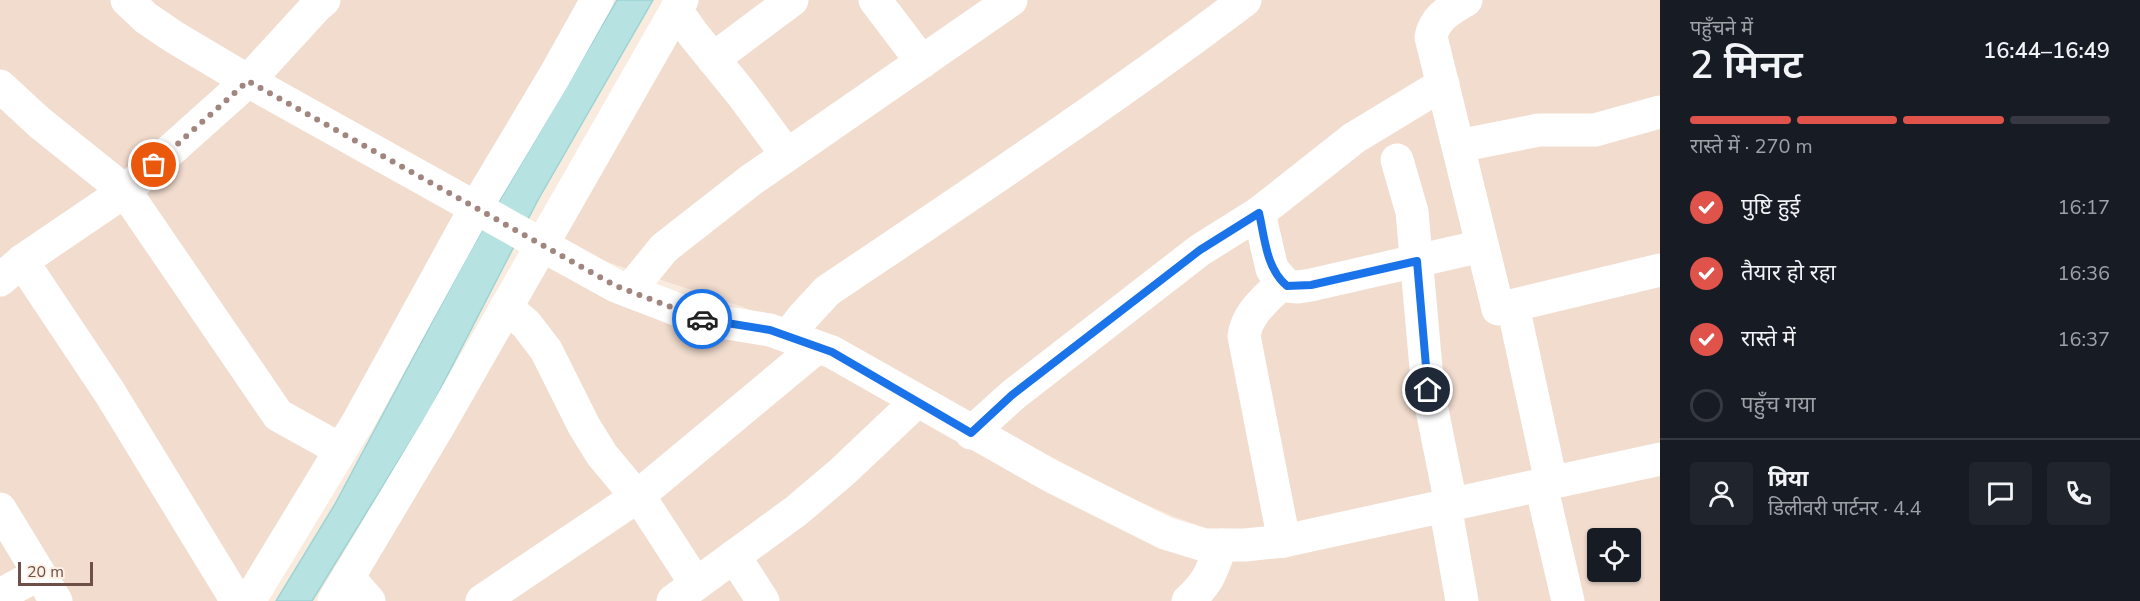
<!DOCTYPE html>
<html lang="hi">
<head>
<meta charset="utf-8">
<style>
	:root { --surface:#171b24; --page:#20242c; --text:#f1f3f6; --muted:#9ea1a6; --line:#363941; --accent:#df534a }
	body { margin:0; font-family:"Nunito Sans","Noto Sans Devanagari",sans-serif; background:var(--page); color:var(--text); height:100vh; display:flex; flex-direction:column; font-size:22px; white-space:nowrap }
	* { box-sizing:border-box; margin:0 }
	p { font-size:20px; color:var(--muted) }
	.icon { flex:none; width:33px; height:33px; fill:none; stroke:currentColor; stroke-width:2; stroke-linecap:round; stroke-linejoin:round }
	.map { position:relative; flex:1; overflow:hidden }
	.panel { display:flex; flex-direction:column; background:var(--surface); width:480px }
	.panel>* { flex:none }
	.tools { position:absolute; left:1587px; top:528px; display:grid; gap:12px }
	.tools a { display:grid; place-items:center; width:54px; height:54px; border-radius:6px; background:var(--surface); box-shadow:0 2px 4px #0004; font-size:30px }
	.scale { position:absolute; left:18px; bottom:15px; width:75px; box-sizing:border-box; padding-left:6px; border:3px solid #6f5049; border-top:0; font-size:16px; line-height:21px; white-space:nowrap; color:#6f5049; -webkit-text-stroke:4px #fef0e5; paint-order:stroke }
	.pin { position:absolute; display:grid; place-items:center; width:51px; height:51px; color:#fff; margin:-26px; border:3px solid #fff; border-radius:50%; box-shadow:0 2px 6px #0007 }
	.courier { position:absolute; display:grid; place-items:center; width:60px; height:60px; margin:-30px; border:4px solid #1a73e8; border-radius:50%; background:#fff; color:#222; box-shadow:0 2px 8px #0007 }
	.headline em { font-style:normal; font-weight:600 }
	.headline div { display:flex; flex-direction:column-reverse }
	.headline { display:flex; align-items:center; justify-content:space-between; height:102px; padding:0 30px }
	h1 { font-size:39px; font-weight:600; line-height:45px }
	.bar { display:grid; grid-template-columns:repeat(4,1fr); gap:9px 6px; align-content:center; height:72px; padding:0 30px }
	.bar i { height:8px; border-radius:4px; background:var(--line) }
	.bar .active { background:var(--accent) }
	.bar p { grid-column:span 4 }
	.line { display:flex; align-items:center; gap:15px; padding:0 30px; border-top:2px solid var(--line) }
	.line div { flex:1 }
	.round { display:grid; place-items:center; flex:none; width:63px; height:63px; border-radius:6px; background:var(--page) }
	ol { padding:0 30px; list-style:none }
	li { display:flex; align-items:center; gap:18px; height:66px }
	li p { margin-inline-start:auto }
	li .icon { padding:6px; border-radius:50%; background:var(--accent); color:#fff; stroke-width:4 }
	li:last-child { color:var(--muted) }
	li i { width:33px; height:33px; border:3px solid var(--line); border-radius:50% }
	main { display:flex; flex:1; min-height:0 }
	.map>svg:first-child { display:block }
	.residential { fill:#f1dcce; fill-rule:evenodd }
	.water { fill:#b6e2e1; stroke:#9dd3d3; stroke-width:1.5 }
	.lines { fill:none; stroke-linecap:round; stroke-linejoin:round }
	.minor { stroke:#fff; stroke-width:33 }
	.done { stroke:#a0867e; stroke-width:6; stroke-dasharray:0 10.8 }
	.route { stroke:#1a73e8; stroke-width:8 }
</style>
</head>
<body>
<main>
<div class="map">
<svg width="1660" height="601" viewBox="0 0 1660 601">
	<rect width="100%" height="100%" fill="#faebdf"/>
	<!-- residential -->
	<g class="residential">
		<polygon points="0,0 116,0 454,214 368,378 238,601 0,601"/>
		<polygon points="148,0 585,0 472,193 285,92"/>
		<polygon points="686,0 1660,0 1660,451 1251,533 1212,530 1175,517 1122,494 822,336 740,306 604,261 554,234"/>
		<path d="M 537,262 L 606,299 L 769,345 L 828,367 L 1169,549 L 1334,540 L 1660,476 L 1660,601 L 347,601 ZM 1598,538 L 1630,538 L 1630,572 L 1598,572 Z"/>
	</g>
	<!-- water -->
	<polygon class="water" points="617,0 653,0 538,200 429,411 312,601 276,601 335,504 468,255"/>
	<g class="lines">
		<!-- minor -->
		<g class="minor">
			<polyline points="127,0 146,18 174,37 248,81 616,286 702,319 770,330 832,352 1051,476 1165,533 1204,545 1245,545 1284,541 1660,459"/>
			<polyline points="875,0 922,62"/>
			<path d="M 1466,0 C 1450,10 1435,17 1431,37 L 1498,309 L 1660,270"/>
			<polyline points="676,10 693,34 741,93 787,155"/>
			<polyline points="713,59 792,0"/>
			<polyline points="0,86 40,123 125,191 278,415 341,450"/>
			<polyline points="1458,146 1539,130 1595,130 1660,112"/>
			<polyline points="1397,160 1412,212 1428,390 1451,504"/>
			<polyline points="1259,213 1272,269 1287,286 1298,287 1311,285 1482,246"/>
			<polyline points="22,261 110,393 237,601"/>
			<polyline points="0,280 22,261 125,191 248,81 314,9 324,0"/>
			<path d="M 1283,282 C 1267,298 1247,313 1244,336 L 1284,541"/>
			<polyline points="629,291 664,248 751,180 1011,0"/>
			<polyline points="1513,306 1548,468 1547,483"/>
			<polyline points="506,307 526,324 546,350 584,426 602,455 648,510 696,584"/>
			<path d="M 788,336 L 803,317 L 827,291 C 968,196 1110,102 1245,0"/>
			<polyline points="971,433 1013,395 1200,250 1259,213 1354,138 1443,84"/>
			<polyline points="1541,485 1568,601"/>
			<polyline points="1445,505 1462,601"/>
			<polyline points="0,509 56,601"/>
			<polyline points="734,556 763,601"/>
			<polyline points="348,577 369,601"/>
			<polyline points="0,595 39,574"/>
			<polyline points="249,601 359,420 475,209 555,75 597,0"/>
			<polyline points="334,601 438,427 682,0"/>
			<polyline points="482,601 638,496 817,347"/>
			<polyline points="673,601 796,511 842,472 917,401"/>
			<path d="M 1188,601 C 1210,581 1211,572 1221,545"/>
		</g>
	</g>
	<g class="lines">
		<!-- done -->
		<polyline class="done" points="154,165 248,81 616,286 702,319"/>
		<!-- route -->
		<path class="route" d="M 702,319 L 770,330 L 832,352 L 971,433 L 1012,395 L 1200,250 L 1259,213 C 1265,239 1266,268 1287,286 L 1311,285 L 1417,261 L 1428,390"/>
	</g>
</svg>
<div class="tools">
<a><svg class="icon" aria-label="locate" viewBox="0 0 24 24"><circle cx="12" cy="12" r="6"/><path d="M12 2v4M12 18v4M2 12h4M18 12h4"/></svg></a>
</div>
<div class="scale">20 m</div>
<div class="pin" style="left:154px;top:165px;background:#ea580c"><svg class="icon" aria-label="bag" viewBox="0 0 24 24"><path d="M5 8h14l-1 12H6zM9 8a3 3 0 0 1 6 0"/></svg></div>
<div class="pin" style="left:1428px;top:390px;background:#1f2937"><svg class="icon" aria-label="home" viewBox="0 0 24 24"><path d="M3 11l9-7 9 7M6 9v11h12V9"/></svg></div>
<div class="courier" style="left:702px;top:319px"><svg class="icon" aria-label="car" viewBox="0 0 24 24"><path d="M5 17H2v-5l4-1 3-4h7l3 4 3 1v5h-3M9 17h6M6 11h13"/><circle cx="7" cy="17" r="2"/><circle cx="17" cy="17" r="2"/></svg></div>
</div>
<section class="panel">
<div class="headline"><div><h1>2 मिनट</h1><p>पहुँचने में</p></div><em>16:44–16:49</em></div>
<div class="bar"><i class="active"></i><i class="active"></i><i class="active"></i><i></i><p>रास्ते में · 270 m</p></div>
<ol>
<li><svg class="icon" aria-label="check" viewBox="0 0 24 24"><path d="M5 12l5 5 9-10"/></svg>पुष्टि हुई<p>16:17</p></li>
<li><svg class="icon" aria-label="check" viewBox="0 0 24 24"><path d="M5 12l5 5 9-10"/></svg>तैयार हो रहा<p>16:36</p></li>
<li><svg class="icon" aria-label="check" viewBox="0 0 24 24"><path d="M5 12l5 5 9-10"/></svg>रास्ते में<p>16:37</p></li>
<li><i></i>पहुँच गया</li>
</ol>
<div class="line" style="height:108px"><a class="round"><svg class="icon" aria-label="person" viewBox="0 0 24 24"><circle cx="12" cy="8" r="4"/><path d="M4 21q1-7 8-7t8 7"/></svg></a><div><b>प्रिया</b><p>डिलीवरी पार्टनर · 4.4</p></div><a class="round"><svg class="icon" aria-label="chat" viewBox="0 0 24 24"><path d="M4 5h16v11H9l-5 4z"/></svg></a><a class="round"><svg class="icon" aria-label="phone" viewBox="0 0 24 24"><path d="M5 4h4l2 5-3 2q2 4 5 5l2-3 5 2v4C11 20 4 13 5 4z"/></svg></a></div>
</section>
</main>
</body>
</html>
